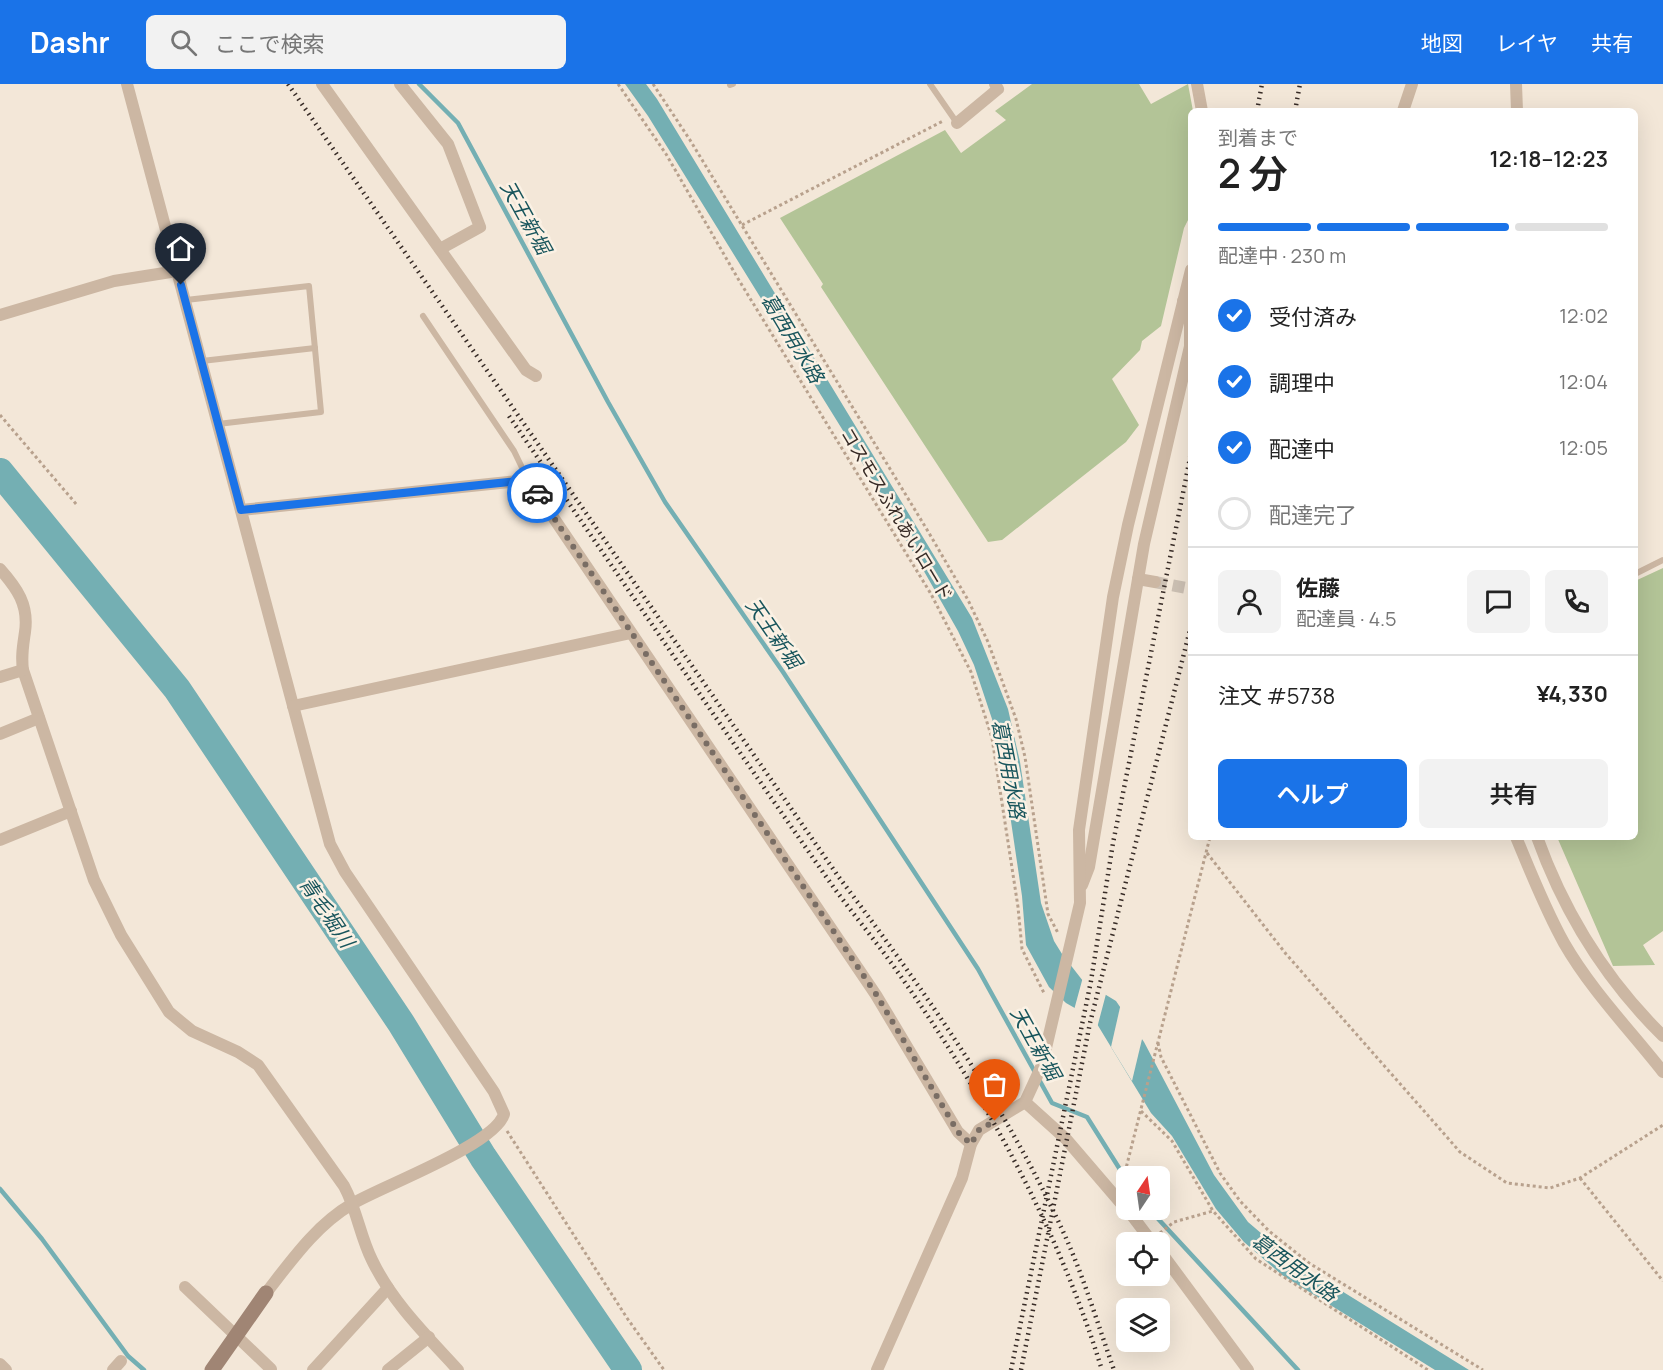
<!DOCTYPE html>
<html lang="ja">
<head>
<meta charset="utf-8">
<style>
	:root { --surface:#fff; --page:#f2f2f2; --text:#222; --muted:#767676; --line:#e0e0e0; --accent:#1a73e8 }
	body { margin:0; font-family:Manrope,"Noto Sans JP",sans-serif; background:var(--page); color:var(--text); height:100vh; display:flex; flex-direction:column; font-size:22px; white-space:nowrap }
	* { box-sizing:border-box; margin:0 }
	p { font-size:20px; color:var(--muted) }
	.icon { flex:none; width:33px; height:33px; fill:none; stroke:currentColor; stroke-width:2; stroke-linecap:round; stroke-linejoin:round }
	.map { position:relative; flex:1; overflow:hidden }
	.details { position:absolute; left:1188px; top:24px; width:450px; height:732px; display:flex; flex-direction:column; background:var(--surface); border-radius:9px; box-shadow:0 6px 24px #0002 }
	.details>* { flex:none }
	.needle { width:39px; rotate:13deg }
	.fabs { position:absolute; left:1116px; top:1082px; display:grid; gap:12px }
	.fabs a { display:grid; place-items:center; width:54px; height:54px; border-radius:9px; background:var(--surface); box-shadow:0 6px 24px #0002; font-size:30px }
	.pin { position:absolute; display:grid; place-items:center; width:51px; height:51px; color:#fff; margin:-62px -26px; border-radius:50% 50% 50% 0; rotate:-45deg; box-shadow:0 0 6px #0007 }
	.pin .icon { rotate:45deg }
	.courier { position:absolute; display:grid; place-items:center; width:60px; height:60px; margin:-30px; border:4px solid #1a73e8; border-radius:50%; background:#fff; color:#222; box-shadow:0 2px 8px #0007 }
	.headline em { font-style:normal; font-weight:600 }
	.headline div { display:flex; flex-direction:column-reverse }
	.headline { display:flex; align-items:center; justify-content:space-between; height:102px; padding:0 30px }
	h1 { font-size:39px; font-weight:600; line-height:45px }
	.bar { display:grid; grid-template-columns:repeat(4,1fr); gap:9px 6px; align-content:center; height:72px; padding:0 30px }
	.bar i { height:8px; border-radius:4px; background:var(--line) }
	.bar .active { background:var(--accent) }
	.bar p { grid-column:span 4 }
	.line { display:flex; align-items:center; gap:15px; padding:0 30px; border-top:2px solid var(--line) }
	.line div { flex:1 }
	.round { display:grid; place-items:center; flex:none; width:63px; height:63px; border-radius:9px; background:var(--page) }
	ol { padding:0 30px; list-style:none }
	li { display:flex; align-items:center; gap:18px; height:66px }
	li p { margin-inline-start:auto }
	li .icon { padding:6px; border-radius:50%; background:var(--accent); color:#fff; stroke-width:4 }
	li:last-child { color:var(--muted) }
	li i { width:33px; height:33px; border:3px solid var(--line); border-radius:50% }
	.action { display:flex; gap:12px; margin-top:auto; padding:12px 30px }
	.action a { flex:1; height:69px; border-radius:9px; background:var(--accent); color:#fff; font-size:24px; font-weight:600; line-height:69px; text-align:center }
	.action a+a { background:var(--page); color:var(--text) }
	header { display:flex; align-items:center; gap:36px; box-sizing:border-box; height:84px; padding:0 30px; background:var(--accent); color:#fff }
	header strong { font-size:28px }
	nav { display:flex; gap:33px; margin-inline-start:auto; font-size:21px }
	.search { width:420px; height:54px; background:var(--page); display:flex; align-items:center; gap:15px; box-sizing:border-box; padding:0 21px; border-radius:9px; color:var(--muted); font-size:22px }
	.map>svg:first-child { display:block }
	.green { fill:#b3c497 }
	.water { fill:#74afb3 }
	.pier { fill:#f3e7d8 }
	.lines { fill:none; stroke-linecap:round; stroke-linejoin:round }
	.stream { stroke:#74afb3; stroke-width:4.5 }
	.river { stroke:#74afb3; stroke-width:28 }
	.street-tunnel { stroke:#cdc1b4; stroke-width:12; stroke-dasharray:12 6; stroke-linecap:butt }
	.path { stroke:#b8a18d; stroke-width:3; stroke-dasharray:3 3; stroke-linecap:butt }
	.lane { stroke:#ccb7a3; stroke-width:6 }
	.street { stroke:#ccb7a3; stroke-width:12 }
	.secondary { stroke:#a08574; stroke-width:15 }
	.rail { stroke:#372b26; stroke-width:4.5; stroke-dasharray:1.5 4.5; stroke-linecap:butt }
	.done { stroke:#796d64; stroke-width:6; stroke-dasharray:0 10.8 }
	.route { stroke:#1a73e8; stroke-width:8 }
	.labels { text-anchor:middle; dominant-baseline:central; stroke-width:5; stroke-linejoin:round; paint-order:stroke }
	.street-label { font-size:18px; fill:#372b26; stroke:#fbf1e4 }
	.water-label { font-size:20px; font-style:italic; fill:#18555c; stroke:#fbf1e4 }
</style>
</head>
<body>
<header>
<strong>Dashr</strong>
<div class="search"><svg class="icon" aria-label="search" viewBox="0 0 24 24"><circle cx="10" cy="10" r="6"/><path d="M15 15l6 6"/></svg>ここで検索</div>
<nav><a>地図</a><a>レイヤ</a><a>共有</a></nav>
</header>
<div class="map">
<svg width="1663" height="1286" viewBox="0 0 1663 1286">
	<rect width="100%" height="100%" fill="#f3e7d8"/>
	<!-- green -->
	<g class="green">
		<polygon points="1032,0 1139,0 1151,20 1188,0 1193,27 1191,27 1191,130 1184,144 1161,242 1142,257 1140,266 1112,295 1139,341 1126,358 1002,456 988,458 821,203 823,200 780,134 945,46 961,69 1006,36 995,27"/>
		<polygon points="1663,484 1663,847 1643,861 1655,881 1613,882 1557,753 1635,753 1635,497"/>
	</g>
	<!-- water -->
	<polygon class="water" points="625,0 646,0 657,15 972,534 1008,625 1020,678 1041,819 1054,857 1062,870 1083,897 1116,917 1144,958 1214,1091 1248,1138 1295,1178 1469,1286 1435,1286 1282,1191 1244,1158 1216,1125 1172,1052 1151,1029 1094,935 1066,919 1049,903 1026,861 1022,812 999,656 974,581 958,547 855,366 648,32"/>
	<!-- pier -->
	<g class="pier">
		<polygon points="1083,893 1106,910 1097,944 1092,937 1074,926"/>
		<polygon points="1121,919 1143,951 1132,997 1111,963"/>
	</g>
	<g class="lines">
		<!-- stream -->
		<g class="stream">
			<polyline points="419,0 458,39 608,318 665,418 783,588 978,885 1052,1019 1087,1033 1126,1095"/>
			<polyline points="0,1105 42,1155 128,1272 144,1286"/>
			<polyline points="1149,1125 1298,1286"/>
		</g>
		<!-- river -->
		<polyline class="river" points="0,388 177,605 401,939 483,1073 628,1286"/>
		<!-- street-tunnel -->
		<polyline class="street-tunnel" points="1155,498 1191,505"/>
		<!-- path -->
		<g class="path">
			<polyline points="618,0 666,70 737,193 931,510 971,588 992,654 1018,823 1022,865 1044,909"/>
			<polyline points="653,0 690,56 929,449 968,516 988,558 1016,635 1025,673 1048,830 1058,849"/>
			<polyline points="742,141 943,37"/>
			<polyline points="0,331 77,421"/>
			<polyline points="1207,769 1286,870 1460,1068 1507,1099 1550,1104 1580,1094 1663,1041"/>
			<polyline points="1158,959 1161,973 1220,1089 1240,1117 1269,1147 1309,1179 1483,1286"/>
			<polyline points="1141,1027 1172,1057 1213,1127 1256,1175 1428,1286"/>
			<polyline points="507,1047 627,1234 664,1286"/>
			<polyline points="1580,1094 1663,1197"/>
			<polyline points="1122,1100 1210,753"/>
			<polyline points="1160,1149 1174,1138 1213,1127"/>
		</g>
		<!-- lane -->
		<g class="lane">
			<polyline points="930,0 957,39"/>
			<polyline points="730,1 733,0"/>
			<polyline points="186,216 309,202 321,328 218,340"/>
			<polyline points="423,232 514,367 528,396"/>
			<polyline points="202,277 315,264"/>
			<polyline points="1635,490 1663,476"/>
		</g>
		<!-- street -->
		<g class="street">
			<path d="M 127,0 L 330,760 L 345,788 L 494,1008 L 504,1030 C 495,1061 382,1102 352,1120 C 316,1141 291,1177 266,1209"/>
			<polyline points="322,0 526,286 536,292"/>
			<polyline points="400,0 448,60 480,143 440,165"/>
			<polyline points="1197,0 1202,27"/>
			<polyline points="1516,0 1517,27"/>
			<polyline points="1403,27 1412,0"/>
			<polyline points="957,39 998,5 995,0"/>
			<polyline points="1183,217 1190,232 1190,262"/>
			<polyline points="0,231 114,197 177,187"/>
			<polyline points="241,426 528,396 876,911 958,1048 971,1060"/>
			<path d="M 0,485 C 17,504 29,521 25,548 C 23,562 21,572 23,586 L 94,796 L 121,851 L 169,928 L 192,947 L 238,968 L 258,981 L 344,1102 C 357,1126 360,1152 372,1176 C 392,1218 427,1252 458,1286"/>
			<polyline points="1138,495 1155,498"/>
			<polyline points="0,593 23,586"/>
			<polyline points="293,622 631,549"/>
			<polyline points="0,650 39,634"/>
			<path d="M 1516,753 C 1531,789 1545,825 1564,859 C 1591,906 1630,946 1663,988"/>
			<path d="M 1537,753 C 1564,828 1606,896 1663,952"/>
			<polyline points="0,756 71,727"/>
			<polyline points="1082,801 1089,783 1144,460 1191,258"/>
			<polyline points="1025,1018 1066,1055 1126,1125"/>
			<polyline points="1127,1125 1152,1158"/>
			<polyline points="1160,1167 1248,1286"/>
			<polyline points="185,1203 271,1285"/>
			<polyline points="0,1280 6,1286"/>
			<polyline points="113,1286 121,1277"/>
			<polyline points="313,1286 388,1204"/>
			<polyline points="388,1286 429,1253"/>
			<polyline points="877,1286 962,1094 971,1060 979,1046 1025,1018 1042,981 1080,819 1079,746 1113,513 1128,441 1191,186"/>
		</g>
		<!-- secondary -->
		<polyline class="secondary" points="212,1286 266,1209"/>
		<!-- rail -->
		<g class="rail">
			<path d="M 288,0 L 838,792 C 921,902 1002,1016 1060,1141 C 1082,1187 1097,1238 1114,1286"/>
			<polyline points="1257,27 1262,0"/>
			<polyline points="1295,27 1300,0"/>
			<path d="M 509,332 C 615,486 720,641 827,794 C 848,824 871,851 892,880 C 981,1005 1057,1140 1102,1286"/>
			<polyline points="1011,1286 1091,897 1113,759 1191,369"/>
			<polyline points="1021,1286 1090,939 1191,542"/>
		</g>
	</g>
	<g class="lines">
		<!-- done -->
		<polyline class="done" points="537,409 876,910 958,1048 971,1060 979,1046 995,1037"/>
		<!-- route -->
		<polyline class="route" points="181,201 241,426 528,396 537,409"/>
	</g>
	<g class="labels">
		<!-- street labels -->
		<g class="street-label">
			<text transform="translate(897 430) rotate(59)">コスモスふれあいロード</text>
		</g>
		<!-- water labels -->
		<g class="water-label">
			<text transform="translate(526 133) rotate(61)">天王新堀</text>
			<text transform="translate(793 254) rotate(59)">葛西用水路</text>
			<text transform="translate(774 549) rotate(55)">天王新堀</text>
			<text transform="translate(1009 685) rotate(79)">葛西用水路</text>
			<text transform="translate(327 828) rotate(56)">青毛堀川</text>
			<text transform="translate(1036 959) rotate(61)">天王新堀</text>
			<text transform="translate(1295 1183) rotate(36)">葛西用水路</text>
		</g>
	</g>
</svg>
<div class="fabs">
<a><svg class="needle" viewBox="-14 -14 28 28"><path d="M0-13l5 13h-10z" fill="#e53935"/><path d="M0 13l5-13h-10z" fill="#767676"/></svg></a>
<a><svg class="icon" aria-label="locate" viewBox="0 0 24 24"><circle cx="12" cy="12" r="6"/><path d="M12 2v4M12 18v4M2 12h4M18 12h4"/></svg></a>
<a><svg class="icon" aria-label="layers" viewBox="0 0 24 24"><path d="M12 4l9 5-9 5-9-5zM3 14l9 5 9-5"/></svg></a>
</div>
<div class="pin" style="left:995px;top:1037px;background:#ea580c"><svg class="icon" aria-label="bag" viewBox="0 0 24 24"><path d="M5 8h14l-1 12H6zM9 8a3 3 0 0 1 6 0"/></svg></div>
<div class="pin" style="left:181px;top:201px;background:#1f2937"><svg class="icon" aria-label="home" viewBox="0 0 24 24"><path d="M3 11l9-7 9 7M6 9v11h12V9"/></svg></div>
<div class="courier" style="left:537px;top:409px"><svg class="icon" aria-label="car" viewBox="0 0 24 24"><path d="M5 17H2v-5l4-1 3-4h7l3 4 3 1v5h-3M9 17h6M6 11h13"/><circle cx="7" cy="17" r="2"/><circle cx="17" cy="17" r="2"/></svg></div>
<section class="details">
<div class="headline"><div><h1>2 分</h1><p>到着まで</p></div><em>12:18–12:23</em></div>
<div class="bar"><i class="active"></i><i class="active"></i><i class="active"></i><i></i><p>配達中 · 230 m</p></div>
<ol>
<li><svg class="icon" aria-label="check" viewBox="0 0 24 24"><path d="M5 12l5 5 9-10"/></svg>受付済み<p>12:02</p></li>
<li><svg class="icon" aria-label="check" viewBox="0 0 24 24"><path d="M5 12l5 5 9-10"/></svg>調理中<p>12:04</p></li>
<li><svg class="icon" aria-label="check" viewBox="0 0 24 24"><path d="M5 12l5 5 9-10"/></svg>配達中<p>12:05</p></li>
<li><i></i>配達完了</li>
</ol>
<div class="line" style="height:108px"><a class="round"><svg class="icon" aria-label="person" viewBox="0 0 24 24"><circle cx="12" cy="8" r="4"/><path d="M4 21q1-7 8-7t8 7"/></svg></a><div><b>佐藤</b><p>配達員 · 4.5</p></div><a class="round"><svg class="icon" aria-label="chat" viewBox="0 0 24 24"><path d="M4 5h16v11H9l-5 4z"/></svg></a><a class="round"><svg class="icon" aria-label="phone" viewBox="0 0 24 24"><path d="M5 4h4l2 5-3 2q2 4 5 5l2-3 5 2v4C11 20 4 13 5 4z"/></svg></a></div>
<div class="line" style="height:78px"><div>注文 #5738</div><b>¥4,330</b></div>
<div class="action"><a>ヘルプ</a><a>共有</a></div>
</section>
</div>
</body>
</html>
